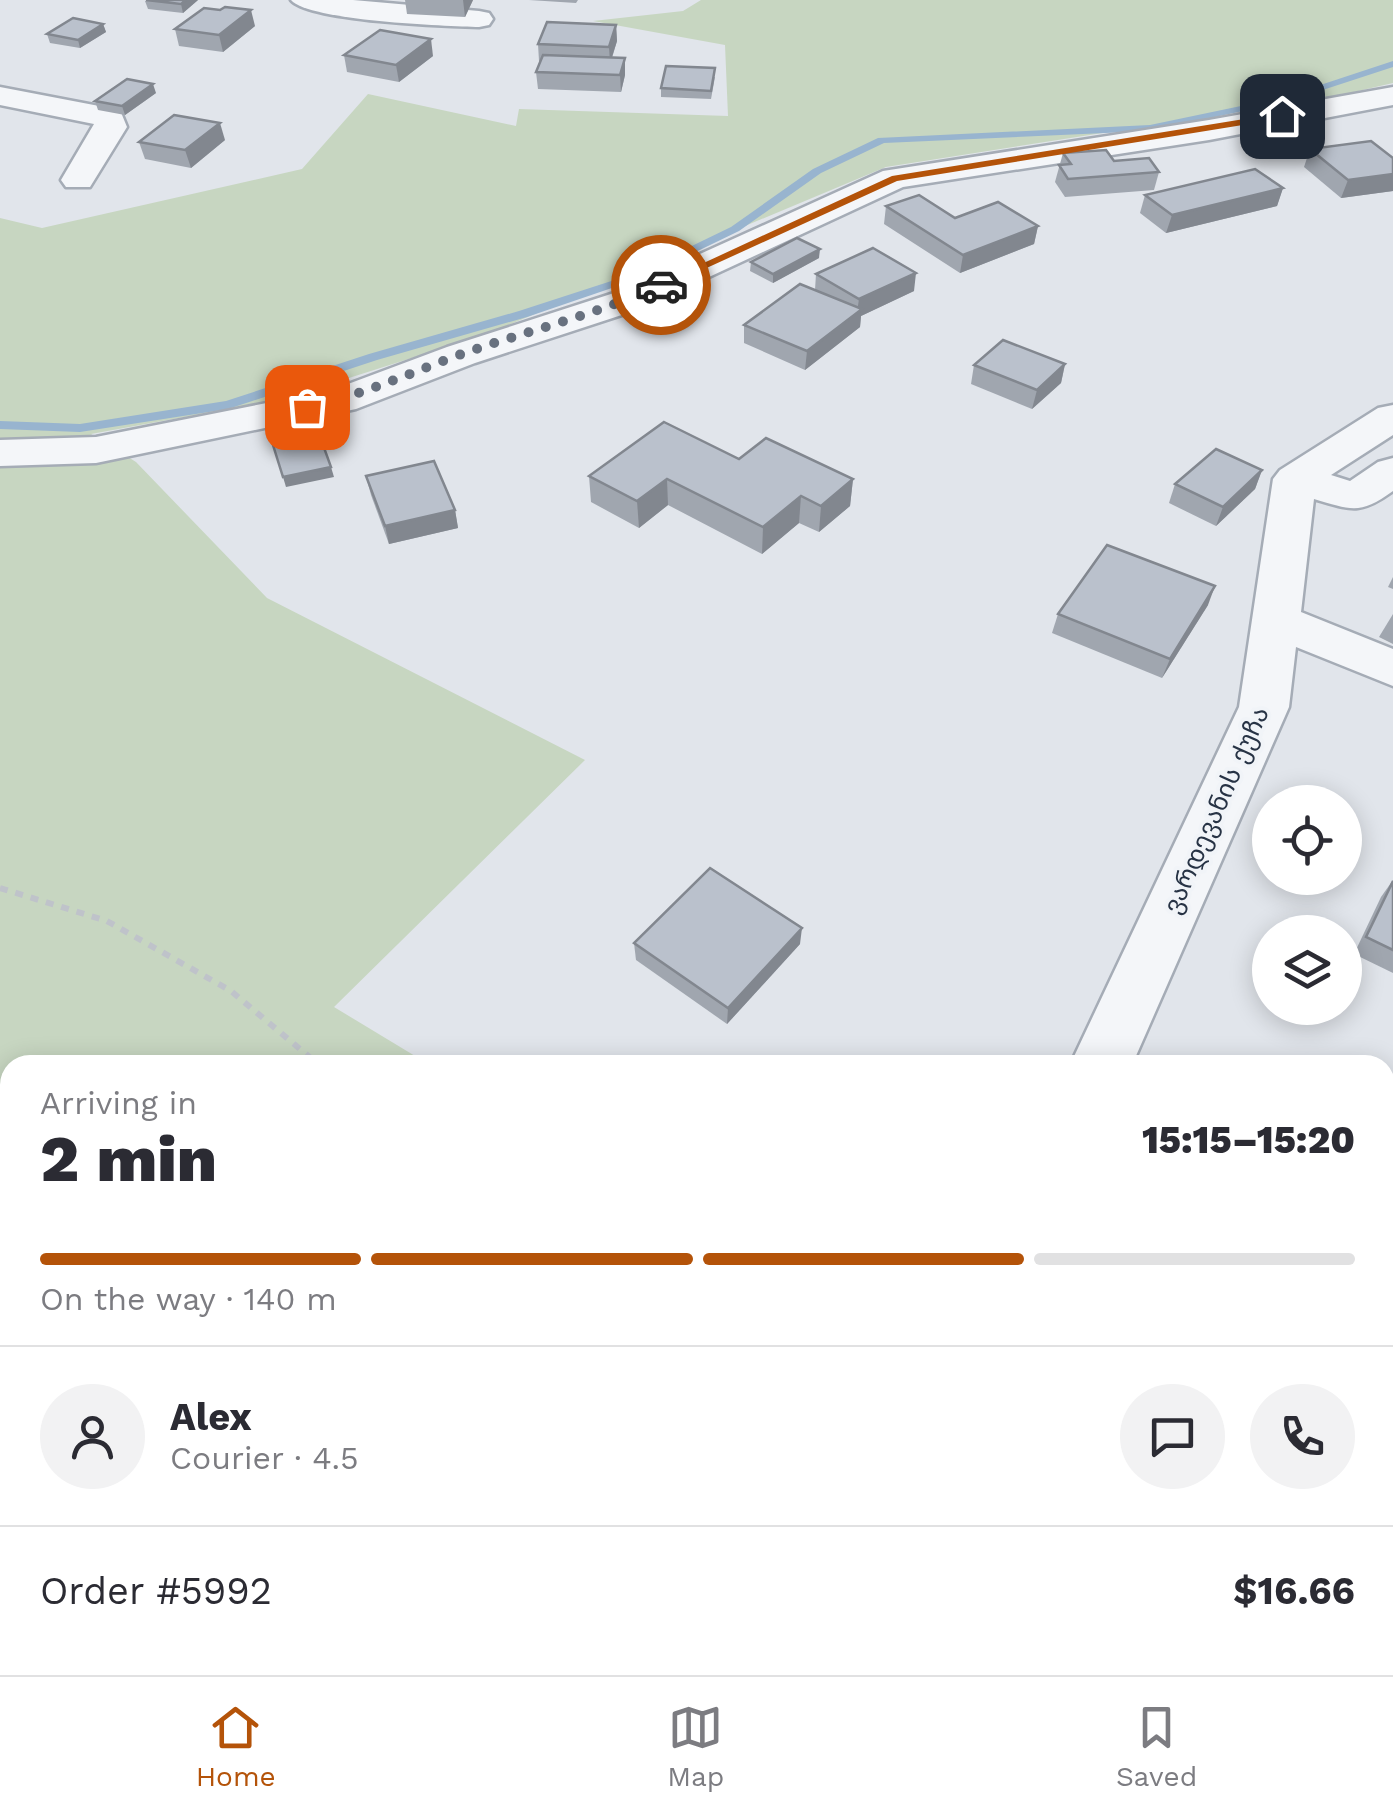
<!DOCTYPE html>
<html lang="en">
<head>
<meta charset="utf-8">
<style>
	:root { --surface:#fff; --page:#f2f2f3; --text:#2b2b33; --muted:#7c7c81; --line:#e1e1e2; --accent:#b45309 }
	body { margin:0; font-family:"Work Sans","Noto Sans Georgian",sans-serif; background:var(--page); color:var(--text); height:100vh; display:flex; flex-direction:column; font-size:38px; white-space:nowrap }
	* { box-sizing:border-box; margin:0 }
	p { font-size:32px; color:var(--muted) }
	.icon { flex:none; width:55px; height:55px; fill:none; stroke:currentColor; stroke-width:2; stroke-linecap:round; stroke-linejoin:round }
	.map { position:relative; flex:1; overflow:hidden }
	.drawer { position:absolute; left:0px; top:1055px; width:1395px; height:620px; display:flex; flex-direction:column; background:var(--surface); border-radius:30px 30px 0 0; box-shadow:0 5px 25px #0003 }
	.drawer>* { flex:none }
	.tools { position:absolute; left:1252px; top:785px; display:grid; gap:20px }
	.tools a { display:grid; place-items:center; width:110px; height:110px; border-radius:50%; background:var(--surface); box-shadow:0 5px 25px #0003; font-size:50px }
	.pin { position:absolute; display:grid; place-items:center; width:85px; height:85px; color:#fff; margin:-42px; border-radius:20px; box-shadow:0 5px 15px #0006 }
	.courier { position:absolute; display:grid; place-items:center; width:100px; height:100px; margin:-50px; border:8px solid #b45309; border-radius:50%; background:#fff; color:#222; box-shadow:0 2px 12px #0007 }
	.headline em { font-style:normal; font-weight:800 }
	.headline div { display:flex; flex-direction:column-reverse }
	.headline { display:flex; align-items:center; justify-content:space-between; height:170px; padding:0 40px }
	h1 { font-size:65px; font-weight:800; line-height:75px }
	.bar { display:grid; grid-template-columns:repeat(4,1fr); gap:15px 10px; align-content:center; height:120px; padding:0 40px }
	.bar i { height:12px; border-radius:8px; background:var(--line) }
	.bar .current { background:var(--accent) }
	.bar p { grid-column:span 4 }
	.line { display:flex; align-items:center; gap:25px; padding:0 40px; border-top:2px solid var(--line) }
	.line div { flex:1 }
	.round { display:grid; place-items:center; flex:none; width:105px; height:105px; border-radius:52px; background:var(--page) }
	.tab-bar { display:flex; justify-content:space-around; align-items:center; height:140px; border-top:2px solid var(--line); background:var(--surface); font-size:28px; color:var(--muted) }
	.tab-bar a { display:grid; justify-items:center; gap:5px }
	.tab-bar .current { color:var(--accent) }
	.map>svg:first-child { display:block }
	.green { fill:#c7d6c1 }
	.lines { fill:none; stroke-linecap:round; stroke-linejoin:round }
	.stream { fill:#98b4cf; fill-rule:evenodd }
	.minor-casing { stroke:#a5acb6; stroke-width:5 }
	.highway-casing { stroke:#8692a3; stroke-width:5 }
	.path { stroke:#bfc3ca; stroke-width:6; stroke-dasharray:8 8; stroke-linecap:butt }
	.minor { fill:#f4f6f9; fill-rule:evenodd }
	.highway { fill:#fff; fill-rule:evenodd }
	.wall { fill:#a0a6af }
	.shaded-wall { fill:#82878f }
	.building { fill:#bac1cc; stroke:#82878f; stroke-width:2.5 }
	.route { fill:#b45309 }
	.done { stroke:#68717f; stroke-width:10; stroke-dasharray:0 18 }
	.labels { text-anchor:middle; dominant-baseline:central; stroke-width:8; stroke-linejoin:round; paint-order:stroke }
	.street-label { font-size:25px; fill:#273345; stroke:#f1f4f8 }
</style>
</head>
<body>
<div class="map">
<svg width="1393" height="1675" viewBox="0 0 1393 1675">
	<rect width="100%" height="100%" fill="#e1e5eb"/>
	<!-- green -->
	<g class="green">
		<polygon points="701,0 1393,0 1393,83 1332,97 886,167 487,334 283,399 91,434 136,462 267,598 585,760 334,1007 430,1065 10,1065 10,1368 0,1358 0,218 42,228 302,169 368,94 516,126 519,109 728,116 725,45 593,21 683,11"/>
		<polygon points="329,1665 726,1665 725,1675 340,1675"/>
	</g>
	<g class="lines">
		<!-- stream -->
		<polygon class="stream" points="1393,61 1393,67 1289,101 1150,131 884,143 821,173 739,231 644,277 527,317 377,360 228,409 80,432 0,429 0,421 80,424 226,401 369,354 519,311 636,273 731,227 813,169 878,138 1150,125 1284,97"/>
		<defs>
			<g id="minor">
				<path d="M 291,0 L 353,0 L 479,11 L 489,13 L 493,19 L 489,25 L 479,27 C 446,26 309,21 291,0 Z"/>
				<polygon points="0,87 120,110 127,127 90,187 66,187 61,180 94,124 0,105"/>
				<polygon points="1393,87 1393,105 1209,140 903,187 640,309 475,363 356,409 96,463 0,466 0,440 96,437 332,390 447,347 614,293 883,171 1209,120"/>
				<path d="M 1393,405 L 1393,435 L 1331,475 L 1350,481 L 1378,462 L 1393,458 L 1393,491 C 1360,515 1352,510 1314,499 L 1301,612 L 1393,649 L 1393,686 L 1296,647 L 1289,707 L 1132,1065 L 1070,1065 L 1239,707 L 1273,479 L 1280,470 L 1378,408 Z"/>
				<polygon points="806,1665 891,1665 895,1675 810,1675"/>
			</g>
			<g id="highway">
				<polygon points="0,1529 10,1533 10,1619 0,1614"/>
				<polygon points="54,1665 142,1665 146,1675 58,1675"/>
			</g>
		</defs>
		<!-- minor casing -->
		<use href="#minor" class="minor-casing"/>
		<!-- highway casing -->
		<use href="#highway" class="highway-casing"/>
		<!-- path -->
		<polyline class="path" points="0,888 107,921 231,991 319,1065"/>
		<!-- minor -->
		<use href="#minor" class="minor"/>
		<!-- highway -->
		<use href="#highway" class="highway"/>
	</g>
	<!-- wall -->
	<g class="wall">
		<polygon points="198,0 183,13 148,9 145,1"/>
		<polygon points="405,0 473,0 465,17 407,14"/>
		<polygon points="529,0 578,0 576,3"/>
		<polygon points="103,24 106,32 80,48 50,43 47,34"/>
		<polygon points="616,25 617,41 612,58 625,58 625,75 621,92 538,89 536,72 541,61 539,61 538,44"/>
		<polygon points="255,26 223,52 179,46 175,29"/>
		<polygon points="344,55 433,56 399,82 347,72"/>
		<polygon points="715,77 711,99 661,97 661,88"/>
		<polygon points="156,93 125,115 98,110 95,101"/>
		<polygon points="225,140 191,168 145,159 139,142"/>
		<polygon points="1310,149 1393,158 1393,191 1341,198 1304,167"/>
		<polygon points="1063,153 1114,161 1159,172 1154,190 1065,197 1055,182"/>
		<polygon points="1283,188 1277,206 1166,233 1140,213 1145,195"/>
		<polygon points="886,206 955,218 1038,226 1034,244 960,273 884,224"/>
		<polygon points="819,258 773,283 750,271 751,262"/>
		<polygon points="816,274 914,291 861,316 860,327 805,370 744,343 744,325 815,290"/>
		<polygon points="1065,364 1061,383 1032,409 971,384 974,365"/>
		<polygon points="739,459 853,479 850,506 819,532 799,523 762,554 668,505 639,528 591,502 589,476"/>
		<polygon points="1262,470 1255,489 1216,526 1169,503 1175,484"/>
		<polygon points="366,476 455,510 458,528 389,544 371,495"/>
		<polygon points="1393,577 1393,589 1388,587"/>
		<polygon points="1208,605 1162,678 1052,633 1058,614"/>
		<polygon points="1393,614 1393,644 1379,637"/>
		<polygon points="1393,880 1393,973 1354,954 1381,897"/>
		<polygon points="634,943 800,944 727,1024 636,960"/>
	</g>
	<!-- shaded-wall -->
	<g class="shaded-wall">
		<polygon points="186,0 198,0 183,13 181,4"/>
		<polygon points="463,0 473,0 465,17"/>
		<polygon points="251,10 255,26 223,52 219,35"/>
		<polygon points="103,24 106,32 80,48 78,40"/>
		<polygon points="616,25 617,41 610,63 609,47"/>
		<polygon points="431,39 433,56 399,82 396,65"/>
		<polygon points="625,58 625,75 621,92 620,75"/>
		<polygon points="153,84 156,93 125,115 122,106"/>
		<polygon points="220,123 225,140 191,168 185,150"/>
		<polygon points="1393,174 1393,191 1341,198 1348,180"/>
		<polygon points="1283,188 1277,206 1166,233 1172,215"/>
		<polygon points="1038,226 1034,244 960,273 963,255"/>
		<polygon points="820,249 819,258 773,283 773,274"/>
		<polygon points="916,273 914,291 861,316 860,327 805,370 807,351 857,312 859,299"/>
		<polygon points="1065,364 1061,383 1032,409 1037,390"/>
		<polygon points="331,467 334,477 286,487 283,477"/>
		<polygon points="1262,470 1255,489 1216,526 1223,507"/>
		<polygon points="667,479 668,505 639,528 637,501"/>
		<polygon points="853,479 850,506 819,532 821,506"/>
		<polygon points="801,496 799,523 762,554 763,527"/>
		<polygon points="455,510 458,528 389,544 385,526"/>
		<polygon points="1215,586 1208,605 1162,678 1170,659"/>
		<polygon points="802,928 800,944 727,1024 728,1008"/>
	</g>
	<!-- building -->
	<g class="building">
		<polygon points="146,0 186,0 181,4"/>
		<polygon points="225,7 251,10 219,35 175,29 204,8 220,10"/>
		<polygon points="73,18 103,24 78,40 47,34"/>
		<polygon points="547,22 616,25 609,47 538,44"/>
		<polygon points="380,30 431,39 396,65 344,55"/>
		<polygon points="543,55 625,58 620,75 536,72"/>
		<polygon points="666,66 715,68 711,91 661,88"/>
		<polygon points="127,79 153,84 122,106 95,101"/>
		<polygon points="174,115 220,123 185,150 139,142"/>
		<polygon points="1371,141 1393,158 1393,174 1348,180 1310,149"/>
		<polygon points="1106,150 1114,161 1149,158 1159,172 1068,179 1059,165 1071,164 1063,153"/>
		<polygon points="1255,169 1283,188 1172,215 1145,195"/>
		<polygon points="919,195 955,218 998,202 1038,226 963,255 886,206"/>
		<polygon points="797,238 820,249 773,274 751,262"/>
		<polygon points="873,248 916,273 859,299 816,274"/>
		<polygon points="800,284 862,309 807,351 744,325"/>
		<polygon points="1003,340 1065,364 1037,390 974,365"/>
		<polygon points="314,420 331,467 283,477 268,429"/>
		<polygon points="664,422 739,459 766,438 853,479 821,506 801,496 763,527 667,479 637,501 589,476"/>
		<polygon points="1216,449 1262,470 1223,507 1175,484"/>
		<polygon points="434,461 455,510 385,526 366,476"/>
		<polygon points="1107,545 1215,586 1170,659 1058,614"/>
		<polygon points="710,868 802,928 728,1008 634,943"/>
		<polygon points="1393,881 1393,950 1366,937"/>
	</g>
	<!-- route -->
	<polygon class="route" points="1282,113 1286,118 897,181 665,287 656,285 892,176"/>
	<g class="lines">
		<!-- done -->
		<path class="done" d="M 307,407 C 360,396 408,374 459,355 C 526,331 596,315 661,285"/>
	</g>
	<g class="labels">
		<!-- street labels -->
		<g class="street-label">
			<text transform="translate(1216 810) rotate(-66)">ვარდევანის ქუჩა</text>
		</g>
	</g>
</svg>
<div class="tools">
<a><svg class="icon" aria-label="locate" viewBox="0 0 24 24"><circle cx="12" cy="12" r="6"/><path d="M12 2v4M12 18v4M2 12h4M18 12h4"/></svg></a>
<a><svg class="icon" aria-label="layers" viewBox="0 0 24 24"><path d="M12 4l9 5-9 5-9-5zM3 14l9 5 9-5"/></svg></a>
</div>
<div class="pin" style="left:307px;top:407px;background:#ea580c"><svg class="icon" aria-label="bag" viewBox="0 0 24 24"><path d="M5 8h14l-1 12H6zM9 8a3 3 0 0 1 6 0"/></svg></div>
<div class="pin" style="left:1282px;top:116px;background:#1f2937"><svg class="icon" aria-label="home" viewBox="0 0 24 24"><path d="M3 11l9-7 9 7M6 9v11h12V9"/></svg></div>
<div class="courier" style="left:661px;top:285px"><svg class="icon" aria-label="car" viewBox="0 0 24 24"><path d="M5 17H2v-5l4-1 3-4h7l3 4 3 1v5h-3M9 17h6M6 11h13"/><circle cx="7" cy="17" r="2"/><circle cx="17" cy="17" r="2"/></svg></div>
<section class="drawer">
<div class="headline"><div><h1>2 min</h1><p>Arriving in</p></div><em>15:15–15:20</em></div>
<div class="bar"><i class="current"></i><i class="current"></i><i class="current"></i><i></i><p>On the way · 140 m</p></div>
<div class="line" style="height:180px"><a class="round"><svg class="icon" aria-label="person" viewBox="0 0 24 24"><circle cx="12" cy="8" r="4"/><path d="M4 21q1-7 8-7t8 7"/></svg></a><div><b>Alex</b><p>Courier · 4.5</p></div><a class="round"><svg class="icon" aria-label="chat" viewBox="0 0 24 24"><path d="M4 5h16v11H9l-5 4z"/></svg></a><a class="round"><svg class="icon" aria-label="phone" viewBox="0 0 24 24"><path d="M5 4h4l2 5-3 2q2 4 5 5l2-3 5 2v4C11 20 4 13 5 4z"/></svg></a></div>
<div class="line" style="height:130px"><div>Order #5992</div><b>$16.66</b></div>
</section>
</div>
<nav class="tab-bar">
<a class="current"><svg class="icon" aria-label="home" viewBox="0 0 24 24"><path d="M3 11l9-7 9 7M6 9v11h12V9"/></svg>Home</a>
<a><svg class="icon" aria-label="map" viewBox="0 0 24 24"><path d="M3 6l6-2 6 2 6-2v14l-6 2-6-2-6 2zM9 4v14M15 6v14"/></svg>Map</a>
<a><svg class="icon" aria-label="saved" viewBox="0 0 24 24"><path d="M7 4h10v16l-5-4-5 4z"/></svg>Saved</a>
</nav>
</body>
</html>
